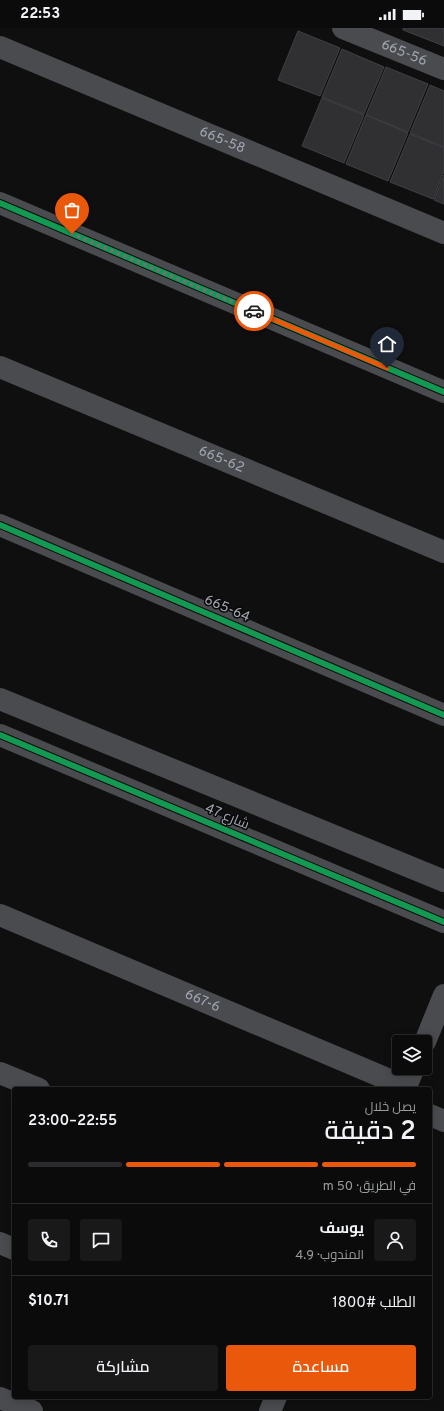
<!DOCTYPE html>
<html lang="ar">
<head>
<meta charset="utf-8">
<style>
	:root { --surface:#0b0b0c; --page:#19191a; --text:#f1f3f6; --muted:#9a9b9d; --line:#2b2b2d; --accent:#ea580c }
	body { margin:0; font-family:Overpass,Cairo,sans-serif; background:var(--page); color:var(--text); direction:rtl; height:100vh; display:flex; flex-direction:column; font-size:15px; white-space:nowrap }
	* { box-sizing:border-box; margin:0 }
	p { font-size:13px; color:var(--muted) }
	.icon { flex:none; width:22px; height:22px; fill:none; stroke:currentColor; stroke-width:2; stroke-linecap:round; stroke-linejoin:round }
	.map { position:relative; flex:1; overflow:hidden; direction:ltr }
	.side { position:absolute; left:12px; top:1059px; width:420px; height:312px; display:flex; flex-direction:column; background:var(--surface); border-radius:4px; box-shadow:0 2px 10px #0003,0 0 0 1px var(--line); direction:rtl }
	.side>* { flex:none }
	.buttons { position:absolute; left:392px; top:1007px; display:grid; gap:8px }
	.buttons a { display:grid; place-items:center; width:40px; height:40px; border-radius:4px; background:var(--surface); box-shadow:0 2px 10px #0003,0 0 0 1px var(--line); font-size:20px }
	.pin { position:absolute; display:grid; place-items:center; width:34px; height:34px; color:#fff; margin:-41px -17px; border-radius:50% 50% 50% 0; rotate:-45deg; box-shadow:0 0 4px #0007 }
	.pin .icon { rotate:45deg }
	.courier { position:absolute; display:grid; place-items:center; width:40px; height:40px; margin:-20px; border:3px solid #ea580c; border-radius:50%; background:#fff; color:#222; box-shadow:0 1px 5px #0007 }
	.headline em { font-style:normal; font-weight:600 }
	.headline div { display:flex; flex-direction:column-reverse }
	.headline { display:flex; align-items:center; justify-content:space-between; height:68px; padding:0 16px }
	h1 { font-size:26px; font-weight:600; line-height:30px }
	.bar { display:grid; grid-template-columns:repeat(4,1fr); gap:6px 4px; align-content:center; height:48px; padding:0 16px }
	.bar i { height:5px; border-radius:3px; background:var(--line) }
	.bar .on { background:var(--accent) }
	.bar p { grid-column:span 4 }
	.line { display:flex; align-items:center; gap:10px; padding:0 16px; border-top:1px solid var(--line) }
	.line div { flex:1 }
	.round { display:grid; place-items:center; flex:none; width:42px; height:42px; border-radius:4px; background:var(--page) }
	.button { display:flex; gap:8px; margin-top:auto; padding:8px 16px }
	.button a { flex:1; height:46px; border-radius:4px; background:var(--accent); color:#fff; font-size:16px; font-weight:600; line-height:46px; text-align:center }
	.button a+a { background:var(--page); color:var(--text) }
	.status { display:flex; justify-content:space-between; align-items:center; height:28px; padding:0 20px; background:var(--surface); direction:ltr }
	.status svg { height:11px; fill:currentColor }
	.map>svg:first-child { display:block }
	.building { fill:#303032; stroke:#3e4044 }
	.lines { fill:none; stroke-linecap:round; stroke-linejoin:round }
	.minor { stroke:#4a4b4f; stroke-width:22 }
	.cycleway-casing { stroke:#0a0a0b; stroke-width:8 }
	.cycleway { stroke:#139951; stroke-width:6 }
	.done { stroke:#6d7179; stroke-width:4; stroke-dasharray:0 7.2 }
	.route { stroke:#ea580c; stroke-width:5 }
	.labels { text-anchor:middle; dominant-baseline:central; stroke-width:3; stroke-linejoin:round; paint-order:stroke }
	.street-label { font-size:14px; fill:#a0a6b1; stroke:#0a0a0b }
</style>
</head>
<body>
<div class="status"><b>22:53</b><svg viewBox="0 0 49 12"><path d="M0 12V9h3v3zM5 12V6h3v6zM10 12V3h3v9zM15 12V0h3v12zM26 1h20v11H26zM47 4h2v5h-2z"/></svg></div>
<div class="map">
<svg width="444" height="1383" viewBox="0 0 444 1383">
	<rect width="100%" height="100%" fill="#0f0f10"/>
	<!-- building -->
	<g class="building">
		<polygon points="403,0 444,0 444,18 403,2"/>
		<polygon points="298,3 340,20 320,68 278,52"/>
		<polygon points="342,21 384,39 364,86 322,69"/>
		<polygon points="386,39 428,56 408,104 366,87"/>
		<polygon points="430,57 444,63 444,119 410,105"/>
		<polygon points="322,70 364,87 344,135 302,118"/>
		<polygon points="366,87 408,105 388,153 346,136"/>
		<polygon points="410,106 444,120 444,143 433,171 390,154"/>
		<polygon points="444,147 444,176 434,172"/>
	</g>
	<g class="lines">
		<!-- minor -->
		<g class="minor">
			<path id="s1" d="M 343,0 L 444,41"/>
			<path id="s2" d="M 0,19 L 444,205"/>
			<polyline points="0,175 444,364"/>
			<path id="s3" d="M 0,339 L 444,524"/>
			<polyline points="0,497 444,687"/>
			<polyline points="0,671 444,853"/>
			<polyline points="0,707 444,894"/>
			<path id="s4" d="M 0,887 L 406,1059"/>
			<polyline points="425,1014 444,967"/>
			<polyline points="0,1045 39,1061"/>
			<polyline points="405,1061 414,1040"/>
			<polyline points="430,1087 444,1093"/>
			<polyline points="0,1215 14,1221"/>
			<polyline points="0,1370 32,1383"/>
			<polyline points="270,1383 276,1369"/>
		</g>
		<defs>
			<g id="cycleway">
				<polyline points="0,175 444,364"/>
				<polyline points="0,497 444,687"/>
				<polyline points="0,707 444,894"/>
			</g>
		</defs>
		<!-- cycleway casing -->
		<use href="#cycleway" class="cycleway-casing"/>
		<!-- cycleway -->
		<use href="#cycleway" class="cycleway"/>
	</g>
	<g class="lines">
		<!-- done -->
		<polyline class="done" points="72,206 254,283"/>
		<!-- route -->
		<polyline class="route" points="254,283 387,340"/>
	</g>
	<g class="labels">
		<!-- street labels -->
		<g class="street-label">
			<text stroke="none"><textPath href="#s1" startOffset="66">665-56</textPath></text>
			<text stroke="none"><textPath href="#s2" startOffset="241">665-58</textPath></text>
			<text stroke="none"><textPath href="#s3" startOffset="240">665-62</textPath></text>
			<text transform="translate(227 581) rotate(23)">665-64</text>
			<text transform="translate(227 789) rotate(23)">شارع 47</text>
			<text stroke="none"><textPath href="#s4" startOffset="220">667-6</textPath></text>
		</g>
	</g>
</svg>
<div class="buttons">
<a><svg class="icon" aria-label="layers" viewBox="0 0 24 24"><path d="M12 4l9 5-9 5-9-5zM3 14l9 5 9-5"/></svg></a>
</div>
<div class="pin" style="left:72px;top:206px;background:#ea580c"><svg class="icon" aria-label="bag" viewBox="0 0 24 24"><path d="M5 8h14l-1 12H6zM9 8a3 3 0 0 1 6 0"/></svg></div>
<div class="pin" style="left:387px;top:340px;background:#1f2937"><svg class="icon" aria-label="home" viewBox="0 0 24 24"><path d="M3 11l9-7 9 7M6 9v11h12V9"/></svg></div>
<div class="courier" style="left:254px;top:283px"><svg class="icon" aria-label="car" viewBox="0 0 24 24"><path d="M5 17H2v-5l4-1 3-4h7l3 4 3 1v5h-3M9 17h6M6 11h13"/><circle cx="7" cy="17" r="2"/><circle cx="17" cy="17" r="2"/></svg></div>
<section class="side">
<div class="headline"><div><h1>2 دقيقة</h1><p>يصل خلال</p></div><em>22:55–23:00</em></div>
<div class="bar"><i class="on"></i><i class="on"></i><i class="on"></i><i></i><p>في الطريق · 50 m</p></div>
<div class="line" style="height:72px"><a class="round"><svg class="icon" aria-label="person" viewBox="0 0 24 24"><circle cx="12" cy="8" r="4"/><path d="M4 21q1-7 8-7t8 7"/></svg></a><div><b>يوسف</b><p>المندوب · 4.9</p></div><a class="round"><svg class="icon" aria-label="chat" viewBox="0 0 24 24"><path d="M4 5h16v11H9l-5 4z"/></svg></a><a class="round"><svg class="icon" aria-label="phone" viewBox="0 0 24 24"><path d="M5 4h4l2 5-3 2q2 4 5 5l2-3 5 2v4C11 20 4 13 5 4z"/></svg></a></div>
<div class="line" style="height:52px"><div>الطلب #1800</div><b>$10.71</b></div>
<div class="button"><a>مساعدة</a><a>مشاركة</a></div>
</section>
</div>
</body>
</html>
